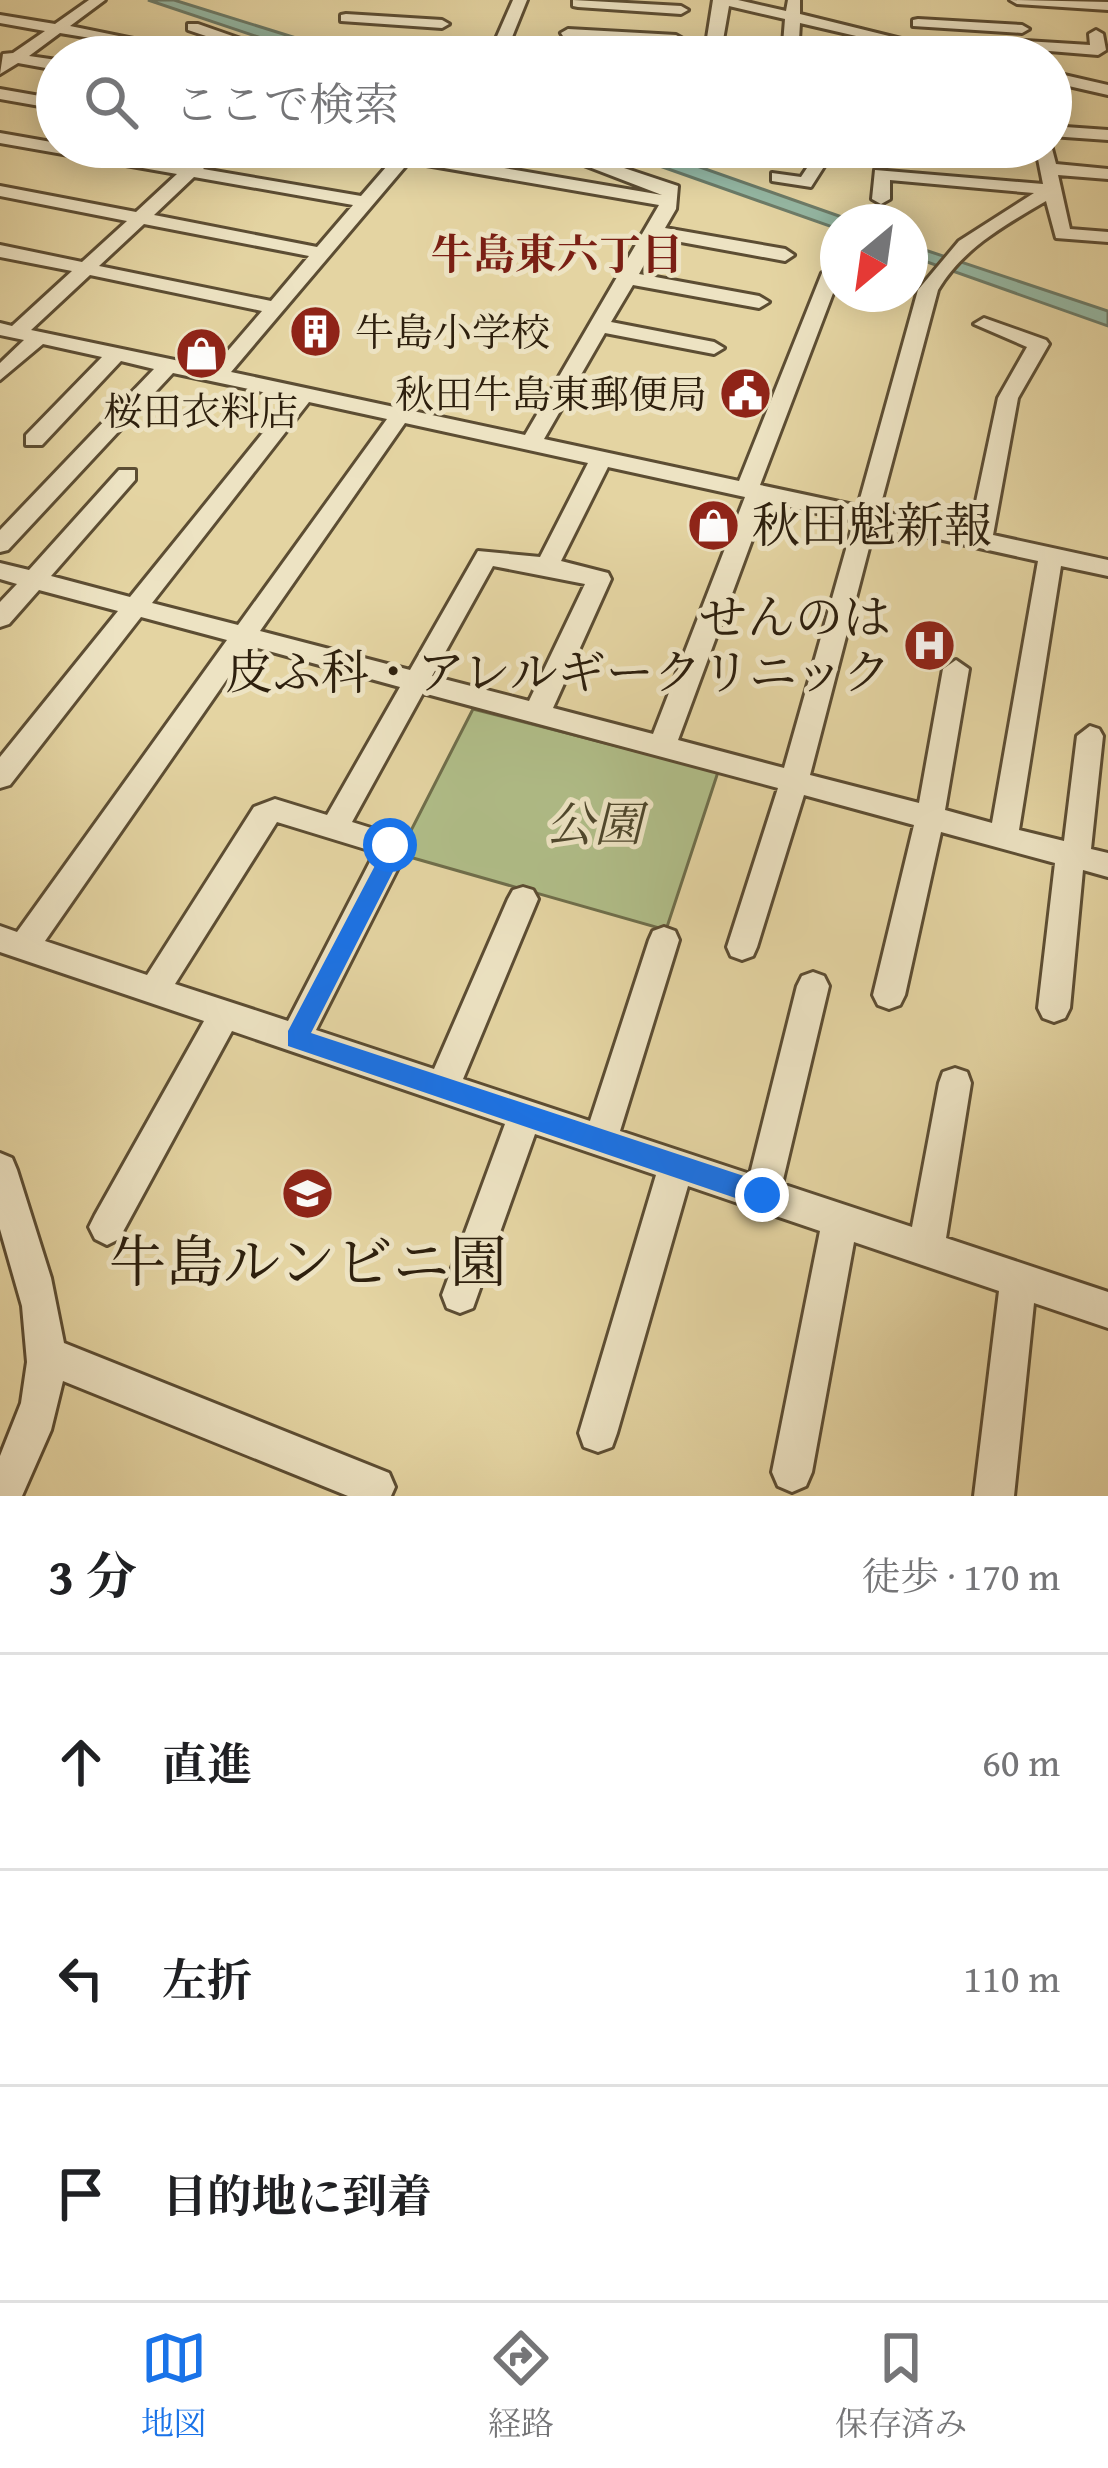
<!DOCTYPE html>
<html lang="ja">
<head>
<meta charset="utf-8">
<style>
  :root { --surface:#fff; --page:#f2f2f2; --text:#202124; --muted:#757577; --line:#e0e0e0; --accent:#1a73e8 }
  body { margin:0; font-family:"Gentium Book Plus","Noto Serif JP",serif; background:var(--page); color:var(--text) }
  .compass { position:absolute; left:820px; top:204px; width:108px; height:108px; border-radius:50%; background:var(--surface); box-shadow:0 6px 30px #0003; rotate:209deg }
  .stop { position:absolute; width:36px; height:36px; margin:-27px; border:9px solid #1a73e8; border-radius:50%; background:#fff }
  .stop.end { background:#1a73e8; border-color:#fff; box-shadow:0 3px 12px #0008 }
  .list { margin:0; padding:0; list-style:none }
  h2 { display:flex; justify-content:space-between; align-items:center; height:156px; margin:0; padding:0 48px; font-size:51px }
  h2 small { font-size:39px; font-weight:400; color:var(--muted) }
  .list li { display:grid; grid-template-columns:78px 1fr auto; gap:36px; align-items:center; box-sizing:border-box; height:216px; padding:0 48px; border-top:3px solid var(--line) }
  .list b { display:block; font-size:45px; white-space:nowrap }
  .list em { font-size:39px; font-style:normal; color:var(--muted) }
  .icon { flex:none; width:66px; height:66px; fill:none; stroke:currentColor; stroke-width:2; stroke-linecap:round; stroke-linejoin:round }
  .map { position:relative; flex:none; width:1108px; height:1496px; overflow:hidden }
  .search { position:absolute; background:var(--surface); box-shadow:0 6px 30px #0003; left:36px; right:36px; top:36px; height:132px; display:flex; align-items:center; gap:30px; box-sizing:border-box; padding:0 42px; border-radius:66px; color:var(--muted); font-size:45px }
  .sheet { height:804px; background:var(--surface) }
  nav { display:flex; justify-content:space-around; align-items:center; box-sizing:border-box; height:168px; border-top:3px solid var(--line); background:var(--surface); font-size:33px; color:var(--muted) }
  nav a { display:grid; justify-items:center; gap:6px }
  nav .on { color:var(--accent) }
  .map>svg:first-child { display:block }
  .green { fill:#b0bd88; stroke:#6f6e4b; stroke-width:3 }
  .water { fill:#95b8a4; stroke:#6c7b68; stroke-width:3 }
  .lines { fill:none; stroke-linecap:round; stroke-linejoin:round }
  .minor-casing { stroke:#5c4d33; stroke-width:6 }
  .minor { fill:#ede3c3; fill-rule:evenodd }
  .route { fill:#1a73e8 }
  .labels { text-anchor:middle; stroke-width:10; stroke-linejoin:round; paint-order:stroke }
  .far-poi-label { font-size:39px; fill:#2e200e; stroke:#ede3c3; text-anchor:start }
  .far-neighbourhood-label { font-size:42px; font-weight:bold; fill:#7a1f14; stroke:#ede3c3 }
  .poi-label { font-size:48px; fill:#2e200e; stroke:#ede3c3; text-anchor:start }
  .park-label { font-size:48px; font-style:italic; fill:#4e472c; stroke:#ede3c3 }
  .near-poi-label { font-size:57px; fill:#2e200e; stroke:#ede3c3 }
</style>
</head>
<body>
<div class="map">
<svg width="1108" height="1496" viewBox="0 0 1108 1496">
  <rect width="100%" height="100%" fill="#e4d4a2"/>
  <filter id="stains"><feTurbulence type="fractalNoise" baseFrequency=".00167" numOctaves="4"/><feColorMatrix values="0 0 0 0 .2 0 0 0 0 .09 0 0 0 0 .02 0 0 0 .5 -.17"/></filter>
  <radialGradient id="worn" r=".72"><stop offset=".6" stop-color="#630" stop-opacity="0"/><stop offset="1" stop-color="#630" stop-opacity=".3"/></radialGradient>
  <polygon class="green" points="473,709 718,772 666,930 399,854"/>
  <g class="water">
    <polygon points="148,0 174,0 357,57 318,57"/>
    <polygon points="606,147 643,147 856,222 838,222 838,229"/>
    <polygon points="910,245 1108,311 1108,326 910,256"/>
  </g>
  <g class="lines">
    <defs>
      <g id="minor">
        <polygon points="89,0 105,0 70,26 158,44 151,48 60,33 29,56 57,60 57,70 18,63 0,74 3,54 13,53 45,31 0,23 0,15 55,24"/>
        <polygon points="513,0 527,0 504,57 488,57"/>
        <polygon points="573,0 681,6 688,10 681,14 578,7 573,6"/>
        <polygon points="713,0 738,0 786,11 788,0 800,0 800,14 974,57 947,57 800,23 798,57 782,57 785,19 729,6 720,57 704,57"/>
        <polygon points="1010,0 1108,2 1108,10 1017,4"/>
        <polygon points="346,14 442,20 449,24 442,28 341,21 341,15"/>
        <polygon points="918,19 1022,25 1029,29 1022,33 913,26 913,20"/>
        <polygon points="188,24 198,24 292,57 269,57 188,30"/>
        <polygon points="568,29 676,35 683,39 676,43 563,36 561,33"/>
        <polygon points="1096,30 1103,34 1106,50 1098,55 1025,49 1018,45 1025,41 1090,45 1089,34"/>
        <polygon points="1051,72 1108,85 1108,95 1051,82"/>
        <polygon points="0,89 57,99 57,109 0,99"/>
        <polygon points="1051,126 1108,130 1108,140 1051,136"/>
        <path d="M0,133L57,143V147L187,166L207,147H225L203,169L361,196L393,159L346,147H420L416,153L662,195L537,147H561L678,186L676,209L665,228L785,249L794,255L785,261L659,238L639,274L759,296L769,302L759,308L633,285L611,322L714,342L724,348L714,354L605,333L544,439L739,481L822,273L838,268V280L760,485L858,506L918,290L959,241L1034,193L890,180V199L881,204L872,199L875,170L1043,184L1037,154L1006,147L1051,145L1056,164L1108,169V179L1058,175L1070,229L1108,232V242L1056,238L1046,201C1005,225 963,248 938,290L879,511L970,530L998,398L1027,347L974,324L984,318L1046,340L1049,344L1018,398L993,535L1108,560V576L1061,566L1019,830L1064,841L1077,736L1090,726L1099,729L1103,736L1091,849L1108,853V877L1083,870L1070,1008L1065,1018L1054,1022L1043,1018L1038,1008L1055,863L941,832L905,995L900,1005L889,1009L878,1005L873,995L914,825L804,795L757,947L753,956L742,960L731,956L727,947L778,788L423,693L352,822L400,837L403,858L316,1030L434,1069L508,899L513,890L523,887L533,890L538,899L463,1079L590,1121L649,940L653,931L664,927L675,931L679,940L620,1131L750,1174L797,986L802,976L813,972L824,976L829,986L782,1184L912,1227L939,1083L943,1072L955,1068L967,1072L971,1083L946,1238L1108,1292V1328L1034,1303L1014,1496H974L999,1291L854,1242L812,1472L806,1486L792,1492L778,1486L772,1472L820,1231L688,1186L617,1433L612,1447L598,1452L584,1447L579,1433L656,1175L535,1134L473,1308L460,1313L447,1308L442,1295L505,1124L232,1031L119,1239L107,1245L95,1239L89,1227L95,1215L204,1021L0,952V926L17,932L227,640L141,617L10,785L0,788V757L118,611L39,590L9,624L0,627V602L17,584L0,579V563L29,570L119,470H135V480L51,576L130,597L291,398L173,373L8,550L0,552V530L154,369L121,361L42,445H26V435L102,357L43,344L0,380V363L24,340L0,335V323L12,326L72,271L0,257V245L82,262L127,221L0,196V186L136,212L177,174L0,143ZM409,162L659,205L525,435L231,372ZM194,177L353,205L317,247L154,215ZM144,224L309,256L271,301L99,266ZM90,275L262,311L213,368L31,330ZM309,402L387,419L238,625L152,603ZM405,423L588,463L540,557L478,551L410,670L260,631ZM608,467L745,497L653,734L553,708L611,579L608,573L561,561ZM766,502L854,521L784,768L678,740ZM875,525L1038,561L992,823L945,810L969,669L956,660L943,669L919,803L810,775ZM493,566L585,584L529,701L432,676ZM250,646L400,687L327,815L275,799L254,807L147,975L45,941ZM277,822L375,852L288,1021L175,984Z"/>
        <polygon points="810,147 826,147 825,165 811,187 772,181 772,173 801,177 809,165"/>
        <polygon points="0,1153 12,1158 17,1170 51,1278 64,1343 389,1473 395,1487 391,1496 348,1496 63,1381 51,1430 22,1496 0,1496 0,1456 21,1403 27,1362 22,1306 0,1229"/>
      </g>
    </defs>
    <use href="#minor" class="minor-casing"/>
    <use href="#minor" class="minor"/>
  </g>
  <polygon class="route" points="390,836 400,845 400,858 311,1033 762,1182 771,1186 775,1195 771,1203 762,1207 288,1046 288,1031 379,858 382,839"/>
  <defs>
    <symbol id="building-disc" viewBox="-11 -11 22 22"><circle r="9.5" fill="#8f2418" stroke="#ede3c3"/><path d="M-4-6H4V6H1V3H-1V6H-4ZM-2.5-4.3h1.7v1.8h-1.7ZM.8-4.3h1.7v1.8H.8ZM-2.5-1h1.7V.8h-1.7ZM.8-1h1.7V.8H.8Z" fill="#fff"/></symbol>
    <symbol id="shop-disc" viewBox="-11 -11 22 22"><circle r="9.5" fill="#8f2418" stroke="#ede3c3"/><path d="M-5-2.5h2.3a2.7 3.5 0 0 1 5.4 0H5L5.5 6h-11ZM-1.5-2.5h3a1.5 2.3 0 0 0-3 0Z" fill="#fff"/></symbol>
    <symbol id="civic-disc" viewBox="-11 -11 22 22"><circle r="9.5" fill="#8f2418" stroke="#ede3c3"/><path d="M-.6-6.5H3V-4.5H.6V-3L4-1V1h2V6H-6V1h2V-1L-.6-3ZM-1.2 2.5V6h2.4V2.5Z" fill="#fff"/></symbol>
    <symbol id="hospital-disc" viewBox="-11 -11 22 22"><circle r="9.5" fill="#8f2418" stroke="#ede3c3"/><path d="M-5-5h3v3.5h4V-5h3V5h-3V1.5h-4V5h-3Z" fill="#fff"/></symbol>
    <symbol id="school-disc" viewBox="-11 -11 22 22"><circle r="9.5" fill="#8f2418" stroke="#ede3c3"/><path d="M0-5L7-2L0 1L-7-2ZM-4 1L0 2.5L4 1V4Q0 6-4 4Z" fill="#fff"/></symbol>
  </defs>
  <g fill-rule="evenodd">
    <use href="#building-disc" x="286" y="302" width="59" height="59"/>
    <use href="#shop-disc" x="172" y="324" width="59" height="59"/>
    <use href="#civic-disc" x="716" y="364" width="59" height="59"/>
    <use href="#shop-disc" x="684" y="496" width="59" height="59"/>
    <use href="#hospital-disc" x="900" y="616" width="59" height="59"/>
    <use href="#school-disc" x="278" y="1164" width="59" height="59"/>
  </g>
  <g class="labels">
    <g class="far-poi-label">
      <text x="355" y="346">牛島小学校</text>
      <text x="707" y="408" text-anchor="end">秋田牛島東郵便局</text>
      <text x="201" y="425" text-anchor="middle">桜田衣料店</text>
    </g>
    <g class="far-neighbourhood-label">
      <text x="557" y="269">牛島東六丁目</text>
    </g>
    <g class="poi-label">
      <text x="752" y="542">秋田魁新報</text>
      <text x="891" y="634" text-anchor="end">せんのは<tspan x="891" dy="55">皮ふ科・アレルギークリニック</tspan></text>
    </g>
    <g class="park-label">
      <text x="594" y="841">公園</text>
    </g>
    <g class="near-poi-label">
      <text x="308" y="1282">牛島ルンビニ園</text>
    </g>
  </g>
  <rect width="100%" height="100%" filter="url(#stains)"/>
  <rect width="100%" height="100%" fill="url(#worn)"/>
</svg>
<svg class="compass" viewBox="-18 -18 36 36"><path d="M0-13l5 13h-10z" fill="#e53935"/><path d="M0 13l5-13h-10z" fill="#757577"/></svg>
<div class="stop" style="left:390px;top:845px"></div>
<div class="stop end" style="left:762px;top:1195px"></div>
<div class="search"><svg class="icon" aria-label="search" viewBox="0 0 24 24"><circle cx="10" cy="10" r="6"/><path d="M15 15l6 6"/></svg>ここで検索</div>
</div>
<section class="sheet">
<h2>3 分<small>徒歩 · 170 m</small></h2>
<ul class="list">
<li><svg class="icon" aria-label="ahead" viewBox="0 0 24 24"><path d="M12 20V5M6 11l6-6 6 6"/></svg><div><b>直進</b></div><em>60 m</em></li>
<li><svg class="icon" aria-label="left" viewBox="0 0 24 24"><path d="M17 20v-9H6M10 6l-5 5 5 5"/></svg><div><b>左折</b></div><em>110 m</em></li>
<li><svg class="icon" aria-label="arrive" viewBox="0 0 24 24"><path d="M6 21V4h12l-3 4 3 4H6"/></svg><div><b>目的地に到着</b></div></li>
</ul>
</section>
<nav>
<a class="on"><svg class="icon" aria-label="map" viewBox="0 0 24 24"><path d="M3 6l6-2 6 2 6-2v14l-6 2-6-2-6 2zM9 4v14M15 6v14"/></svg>地図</a>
<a><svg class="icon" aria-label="directions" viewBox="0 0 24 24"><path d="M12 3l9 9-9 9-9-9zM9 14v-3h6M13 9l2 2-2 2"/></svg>経路</a>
<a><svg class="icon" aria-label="saved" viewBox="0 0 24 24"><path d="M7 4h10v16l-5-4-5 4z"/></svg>保存済み</a>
</nav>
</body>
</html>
